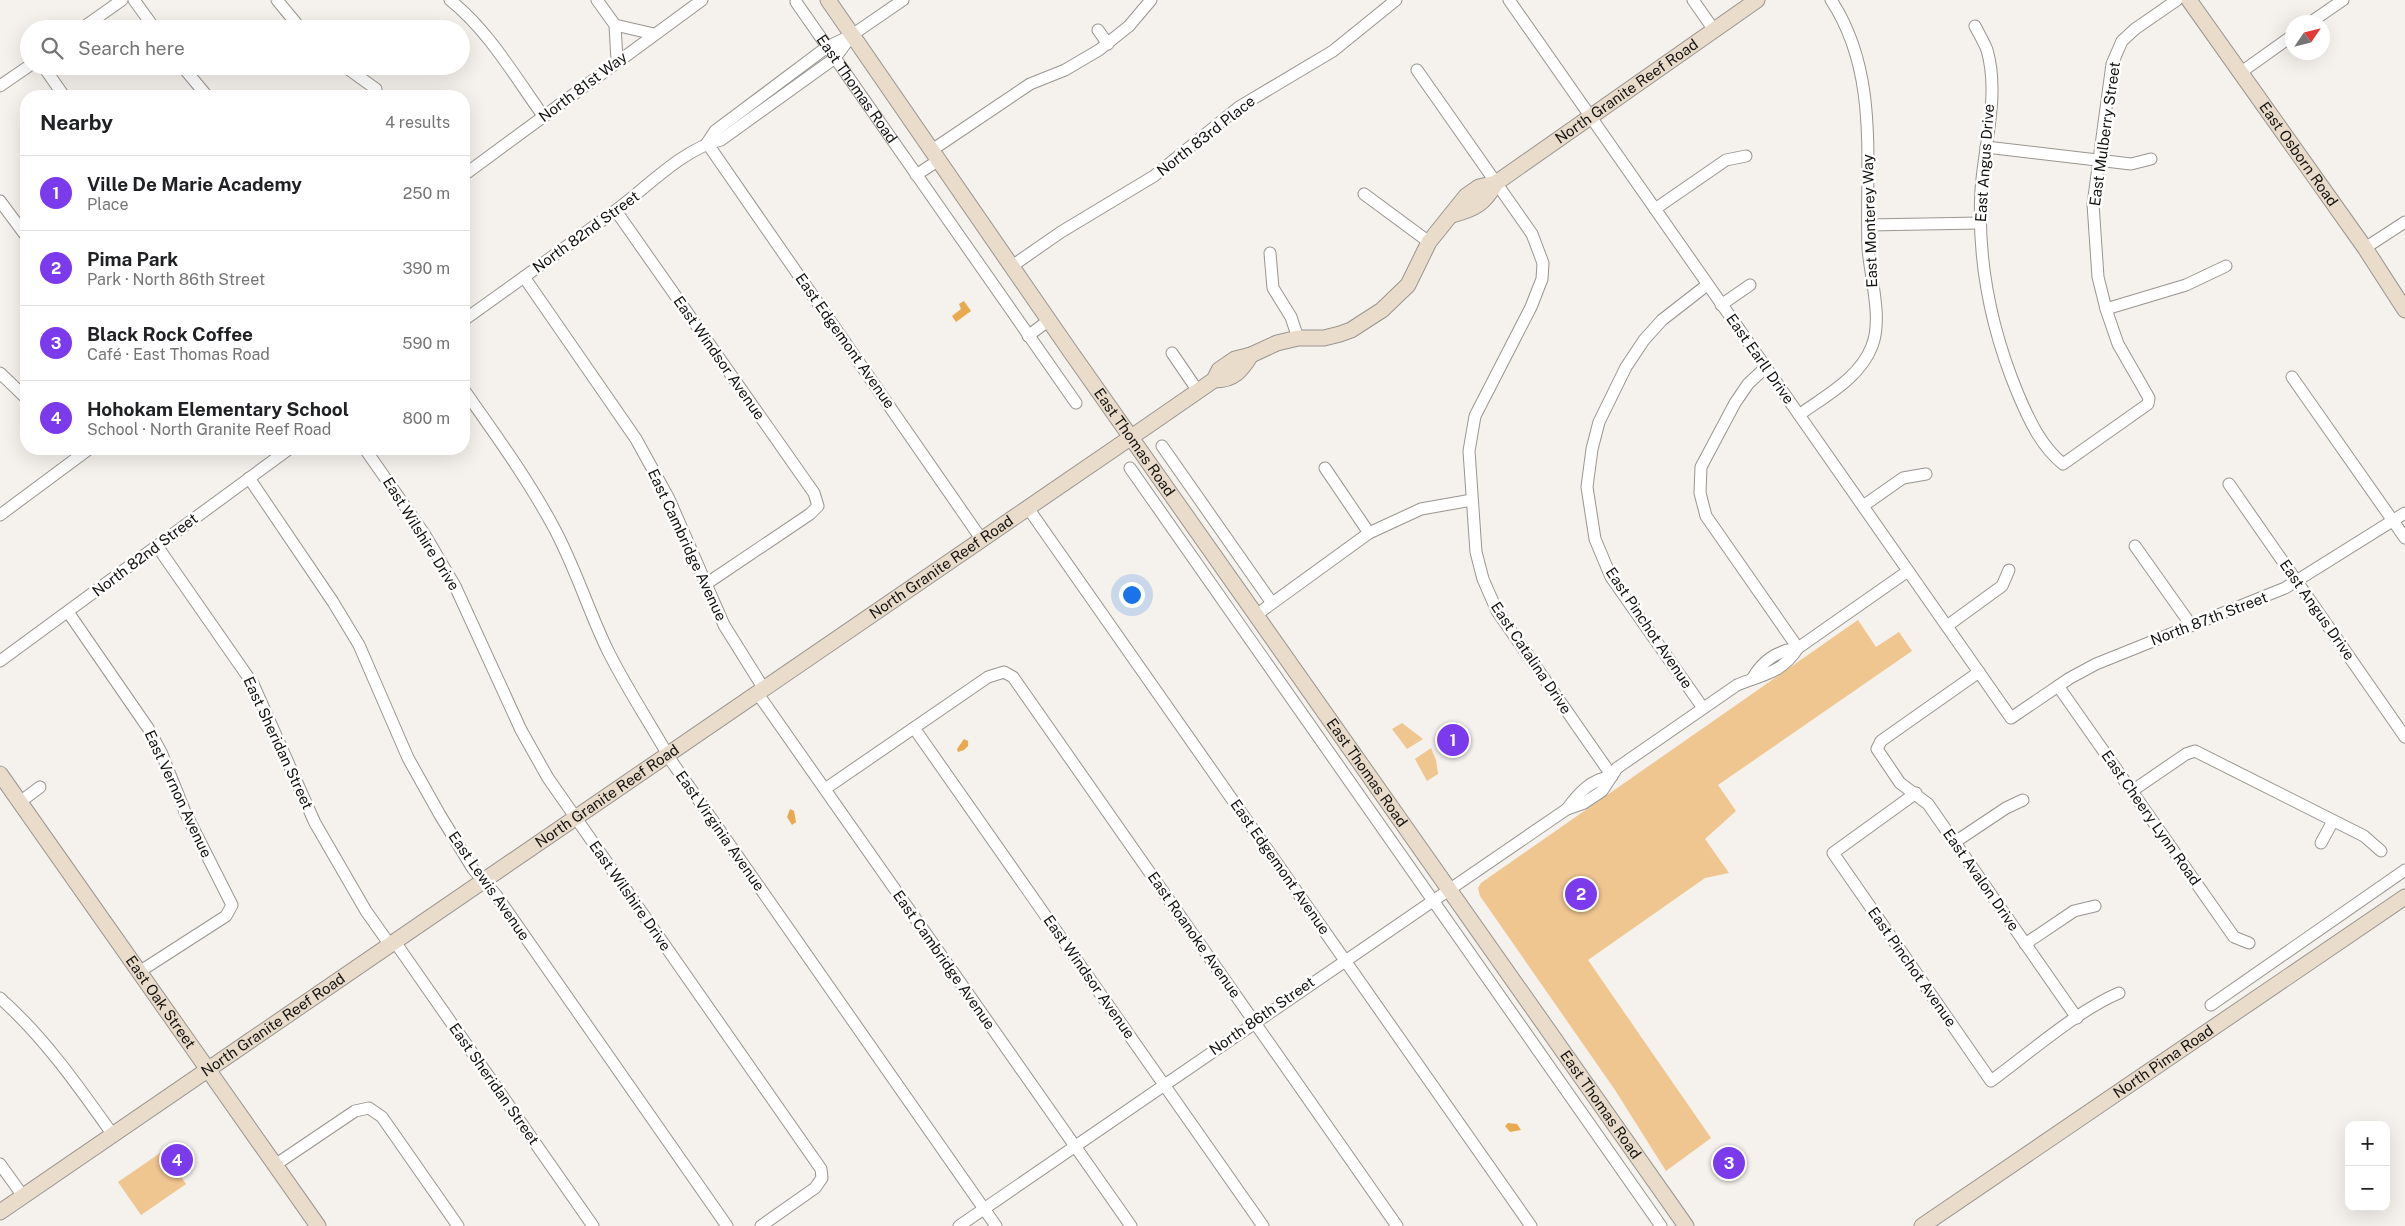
<!DOCTYPE html>
<html lang="en">
<head>
<meta charset="utf-8">
<style>
  :root { --surface:#fff; --page:#f2f2f2; --text:#202124; --muted:#757577; --line:#e0e0e0; --accent:#7c3aed }
  body { margin:0; font-family:"Public Sans",sans-serif; background:var(--page); color:var(--text) }
  .controls { position:absolute; right:15px; bottom:15px; display:grid; overflow:hidden; border-radius:10px; box-shadow:0 5px 20px #0002 }
  .controls button { width:45px; height:45px; display:grid; place-items:center; padding:0; border:0; border-bottom:1px solid var(--line); background:var(--surface); color:var(--text); font:25px sans-serif }
  .compass { position:absolute; left:2285px; top:15px; width:45px; height:45px; border-radius:50%; background:var(--surface); box-shadow:0 5px 20px #0002; rotate:55deg }
  .you { position:absolute; left:1131px; top:594px; width:18px; height:18px; margin:-12px; border:4px solid #fff; border-radius:50%; background:#1a73e8; box-shadow:0 0 0 8px #1a73e833 }
  .badge { display:grid; place-items:center; width:32px; height:32px; border-radius:50%; background:var(--accent); color:#fff; font-size:16px; font-weight:700 }
  .pin { position:absolute; translate:-50% -50%; border:2px solid #fff; box-shadow:0 1px 5px #0006 }
  .list { margin:0; padding:0; list-style:none }
  h2 { display:flex; justify-content:space-between; align-items:center; height:65px; margin:0; padding:0 20px; font-size:21px }
  h2 small { font-size:16px; font-weight:400; color:var(--muted) }
  .list li { display:grid; grid-template-columns:32px 1fr auto; gap:15px; align-items:center; box-sizing:border-box; height:75px; padding:0 20px; border-top:1px solid var(--line) }
  .list b { display:block; font-size:19px; white-space:nowrap }
  .list p { margin:0; font-size:16px; white-space:nowrap; color:var(--muted) }
  .list em { font-size:16px; font-style:normal; color:var(--muted) }
  .icon { flex:none; width:28px; height:28px; fill:none; stroke:currentColor; stroke-width:2; stroke-linecap:round; stroke-linejoin:round }
  .map { position:relative; flex:none; width:2405px; height:1226px; overflow:hidden }
  .search { position:absolute; background:var(--surface); box-shadow:0 5px 20px #0002; left:20px; top:20px; width:450px; height:55px; display:flex; align-items:center; gap:12px; box-sizing:border-box; padding:0 18px; border-radius:28px; color:var(--muted); font-size:19px }
  .panel { position:absolute; background:var(--surface); box-shadow:0 5px 20px #0002; left:20px; top:90px; width:450px; height:365px; border-radius:20px }
  .map>svg:first-child { display:block }
  .green { fill:#efc590 }
  .water { fill:#e9a94f }
  .lines { fill:none; stroke-linecap:round; stroke-linejoin:round }
  .street-casing { stroke:#999590; stroke-width:13 }
  .secondary-casing { stroke:#999590; stroke-width:17 }
  .street { stroke:#fff; stroke-width:11 }
  .secondary { stroke:#eadccb; stroke-width:15 }
  .labels { text-anchor:middle; stroke-width:5; stroke-linejoin:round; paint-order:stroke }
  .street-label { font-size:15px; fill:#141311; stroke:#fff }
</style>
</head>
<body>
<div class="map">
<svg width="2405" height="1226" viewBox="0 0 2405 1226">
  <rect width="100%" height="100%" fill="#f5f1ec"/>
  <g class="green">
    <polygon points="1858,620 1876,647 1899,632 1912,651 1718,785 1736,811 1705,839 1729,873 1705,878 1588,960 1711,1138 1666,1171 1615,1090 1480,896 1478,888 1481,883"/>
    <polygon points="1402,723 1423,739 1407,749 1392,729"/>
    <polygon points="1431,748 1436,760 1438,774 1427,781 1415,759"/>
    <polygon points="163,1151 186,1184 141,1215 118,1182"/>
  </g>
  <g class="water">
    <polygon points="964,301 971,311 956,322 952,316 961,309 959,304"/>
    <polygon points="964,739 968,741 968,746 964,750 958,752 957,749"/>
    <polygon points="790,809 794,811 796,822 792,825 787,817"/>
    <polygon points="1508,1123 1517,1124 1521,1130 1510,1132 1505,1126"/>
  </g>
  <g class="lines">
    <defs>
      <g id="street">
        <polyline points="134,0 155,29"/>
        <polyline points="277,0 301,29"/>
        <path d="M450,0C489,31 515,77 544,117"/>
        <polyline points="597,0 615,25 617,61"/>
        <polyline points="1509,0 2011,718 2070,678 2096,664 2285,588 2405,513"/>
        <polyline points="1693,0 1714,30"/>
        <path id="s1" d="M796,2L1076,403"/>
        <polyline points="2311,22 2343,0"/>
        <polyline points="615,25 654,34"/>
        <path d="M1975,26C1979,34 1984,42 1987,50C2000,95 1984,145 1981,190C1977,261 1991,329 2018,394C2029,420 2041,446 2063,464L2148,404L2149,398L2118,344L2106,309L2098,277L2093,204L2112,64L2122,41L2135,29L2177,0"/>
        <polyline points="81,29 122,0"/>
        <polyline points="1098,30 1108,44"/>
        <polyline points="43,66 64,96"/>
        <polyline points="182,66 207,96"/>
        <polyline points="344,66 376,89"/>
        <polyline points="1417,70 1532,234 1543,263 1542,279 1531,307 1475,416 1469,451 1476,552 1483,579 1497,611 1612,776"/>
        <polyline points="2240,73 2292,36"/>
        <polyline points="0,86 29,66"/>
        <polyline points="707,143 982,540"/>
        <polyline points="707,143 715,131 827,47 852,35 903,0"/>
        <polyline points="1986,147 2131,164 2151,159"/>
        <polyline points="932,150 1030,84 1065,70 1099,50 1129,26 1151,0"/>
        <polyline points="464,175 702,0"/>
        <polyline points="916,175 939,160"/>
        <polyline points="1364,194 1429,242"/>
        <polyline points="0,201 26,236"/>
        <polyline points="1655,209 1726,160 1746,156"/>
        <polyline points="616,211 814,493 818,506 810,514 706,584"/>
        <polyline points="1868,225 1980,223"/>
        <polyline points="2365,248 2405,222"/>
        <polyline points="1270,253 1273,288 1291,317 1298,338"/>
        <polyline points="1012,266 1061,232 1154,176 1239,107 1333,51 1396,0"/>
        <polyline points="524,277 636,439 669,499 724,625 764,689"/>
        <polyline points="1721,305 1750,285"/>
        <polyline points="2106,309 2186,285 2226,266"/>
        <path d="M464,320C514,284 565,248 615,211C646,188 684,148 721,140L835,58L852,35"/>
        <polyline points="1028,336 1049,320"/>
        <polyline points="1172,353 1198,391"/>
        <polyline points="1765,368 1748,384 1735,403 1701,467 1700,493 1706,516 1798,648"/>
        <polyline points="0,373 26,398"/>
        <polyline points="2292,377 2405,538"/>
        <path d="M464,390C495,434 527,478 553,526C575,566 588,610 608,651C627,689 651,725 672,762L996,1226"/>
        <path d="M1799,415C1825,396 1860,378 1872,346C1883,318 1870,277 1868,248C1865,164 1880,74 1831,0"/>
        <polyline points="1162,446 1272,603"/>
        <polyline points="365,449 425,535 455,586 521,730 548,778 821,1169 822,1178 815,1188 761,1226"/>
        <polyline points="1130,468 1661,1226"/>
        <polyline points="1325,468 1369,533"/>
        <polyline points="249,478 333,602 359,645 408,758 440,815 473,869 496,895 727,1226"/>
        <polyline points="2229,484 2405,737"/>
        <polyline points="1863,506 1903,478 1926,474"/>
        <polyline points="1028,508 1531,1226"/>
        <polyline points="0,515 89,449"/>
        <polyline points="157,546 253,684 315,823 366,911 390,945"/>
        <polyline points="2135,546 2191,625"/>
        <polyline points="68,612 148,728 161,752 185,812 232,905 226,916 139,972"/>
        <polyline points="1256,615 1369,533 1421,509 1472,500"/>
        <polyline points="1947,626 2002,586 2009,570"/>
        <polyline points="0,661 289,449"/>
        <polyline points="1979,672 1881,741 1877,749 1900,783 1928,804 2077,1018"/>
        <path d="M1752,679C1763,660 1777,651 1798,648"/>
        <polyline points="2058,686 2234,937 2249,943"/>
        <polyline points="758,694 1131,1226"/>
        <polyline points="1703,708 1611,577 1595,539 1587,487 1592,449 1599,422 1626,367 1644,340 1662,320 1707,285"/>
        <polyline points="914,728 1263,1226"/>
        <polyline points="825,789 988,677 1004,672 1013,677 1397,1226"/>
        <polyline points="2132,791 2186,754 2195,751 2364,836 2381,851"/>
        <path d="M1916,793L1833,853L1991,1081C2028,1054 2078,1010 2119,993"/>
        <polyline points="20,802 40,787"/>
        <path d="M1567,809C1580,791 1591,780 1612,776"/>
        <polyline points="1955,842 2006,808 2023,800"/>
        <polyline points="2321,843 2333,821"/>
        <polyline points="395,942 593,1226"/>
        <polyline points="2025,944 2074,911 2095,906"/>
        <path d="M0,998C44,1037 79,1087 113,1135"/>
        <polyline points="2211,1005 2405,870"/>
        <polyline points="0,1164 23,1196"/>
        <polyline points="275,1165 355,1111 369,1108 382,1117 458,1226"/>
        <path d="M959,1226L1567,809L1584,803L1602,791L1617,768L1737,685C1763,674 1781,674 1798,648L1908,571"/>
      </g>
      <g id="secondary">
        <path id="s2" d="M828,0L1068,348L1686,1226"/>
        <path id="s3" d="M2189,0L2365,248L2405,310"/>
        <path d="M1452,215C1475,209 1484,204 1496,183"/>
        <path d="M1214,380C1234,380 1241,371 1251,355"/>
        <path id="s4" d="M0,774L318,1226"/>
        <path id="s5" d="M0,1212L1146,427L1214,380L1219,370L1235,359L1251,355L1277,343L1298,338H1324L1340,334L1351,330L1382,310L1408,285L1429,242L1466,196L1479,187L1496,183L1757,0"/>
        <path id="s6" d="M1922,1226L2405,897"/>
      </g>
    </defs>
    <use href="#street" class="street-casing"/>
    <use href="#secondary" class="secondary-casing"/>
    <use href="#street" class="street"/>
    <use href="#secondary" class="secondary"/>
  </g>
  <g class="labels">
    <g class="street-label">
      <text transform="translate(583 87) rotate(-37)" y="5">North 81st Way</text>
      <text dy="5" stroke="none"><textPath href="#s1" startOffset="106">East Thomas Road</textPath></text>
      <text dy="5" stroke="none"><textPath href="#s5" startOffset="1996">North Granite Reef Road</textPath></text>
      <text transform="translate(2105 134) rotate(-82)" y="5">East Mulberry Street</text>
      <text transform="translate(1206 136) rotate(-38)" y="5">North 83rd Place</text>
      <text dy="5" stroke="none"><textPath href="#s3" startOffset="189">East Osborn Road</textPath></text>
      <text transform="translate(1985 163) rotate(-86)" y="5">East Angus Drive</text>
      <text transform="translate(1870 221) rotate(-92)" y="5">East Monterey Way</text>
      <text transform="translate(586 232) rotate(-36)" y="5">North 82nd Street</text>
      <text transform="translate(845 341) rotate(55)" y="5">East Edgemont Avenue</text>
      <text transform="translate(719 358) rotate(55)" y="5">East Windsor Avenue</text>
      <text transform="translate(1760 359) rotate(55)" y="5">East Earll Drive</text>
      <text dy="5" stroke="none"><textPath href="#s2" startOffset="538">East Thomas Road</textPath></text>
      <text transform="translate(421 534) rotate(58)" y="5">East Wilshire Drive</text>
      <text transform="translate(687 545) rotate(65)" y="5">East Cambridge Avenue</text>
      <text transform="translate(145 555) rotate(-37)" y="5">North 82nd Street</text>
      <text dy="5" stroke="none"><textPath href="#s5" startOffset="1141">North Granite Reef Road</textPath></text>
      <text transform="translate(2317 610) rotate(55)" y="5">East Angus Drive</text>
      <text transform="translate(2209 619) rotate(-21)" y="5">North 87th Street</text>
      <text transform="translate(1649 628) rotate(56)" y="5">East Pinchot Avenue</text>
      <text transform="translate(1531 658) rotate(56)" y="5">East Catalina Drive</text>
      <text transform="translate(278 743) rotate(65)" y="5">East Sheridan Street</text>
      <text dy="5" stroke="none"><textPath href="#s2" startOffset="942">East Thomas Road</textPath></text>
      <text transform="translate(178 794) rotate(65)" y="5">East Vernon Avenue</text>
      <text dy="5" stroke="none"><textPath href="#s5" startOffset="736">North Granite Reef Road</textPath></text>
      <text transform="translate(2151 818) rotate(55)" y="5">East Cheery Lynn Road</text>
      <text transform="translate(720 831) rotate(55)" y="5">East Virginia Avenue</text>
      <text transform="translate(1280 867) rotate(55)" y="5">East Edgemont Avenue</text>
      <text transform="translate(1981 880) rotate(55)" y="5">East Avalon Drive</text>
      <text transform="translate(489 886) rotate(55)" y="5">East Lewis Avenue</text>
      <text transform="translate(630 896) rotate(55)" y="5">East Wilshire Drive</text>
      <text transform="translate(1194 935) rotate(55)" y="5">East Roanoke Avenue</text>
      <text transform="translate(944 960) rotate(55)" y="5">East Cambridge Avenue</text>
      <text transform="translate(1912 967) rotate(55)" y="5">East Pinchot Avenue</text>
      <text transform="translate(1089 977) rotate(55)" y="5">East Windsor Avenue</text>
      <text dy="5" stroke="none"><textPath href="#s4" startOffset="279">East Oak Street</textPath></text>
      <text transform="translate(1262 1016) rotate(-35)" y="5">North 86th Street</text>
      <text dy="5" stroke="none"><textPath href="#s5" startOffset="331">North Granite Reef Road</textPath></text>
      <text dy="5" stroke="none"><textPath href="#s6" startOffset="292">North Pima Road</textPath></text>
      <text transform="translate(494 1084) rotate(55)" y="5">East Sheridan Street</text>
      <text dy="5" stroke="none"><textPath href="#s2" startOffset="1348">East Thomas Road</textPath></text>
    </g>
  </g>
</svg>
<div class="controls">
<button>+</button>
<button>−</button>
</div>
<svg class="compass" viewBox="-18 -18 36 36"><path d="M0-13l5 13h-10z" fill="#e53935"/><path d="M0 13l5-13h-10z" fill="#757577"/></svg>
<div class="you"></div>
<div class="pin badge" style="left:1453px;top:740px">1</div>
<div class="pin badge" style="left:1581px;top:894px">2</div>
<div class="pin badge" style="left:1729px;top:1163px">3</div>
<div class="pin badge" style="left:177px;top:1160px">4</div>
<div class="search"><svg class="icon" aria-label="search" viewBox="0 0 24 24"><circle cx="10" cy="10" r="6"/><path d="M15 15l6 6"/></svg>Search here</div>
<section class="panel">
<h2>Nearby<small>4 results</small></h2>
<ul class="list">
<li><span class="badge">1</span><div><b>Ville De Marie Academy</b><p>Place</p></div><em>250 m</em></li>
<li><span class="badge">2</span><div><b>Pima Park</b><p>Park · North 86th Street</p></div><em>390 m</em></li>
<li><span class="badge">3</span><div><b>Black Rock Coffee</b><p>Café · East Thomas Road</p></div><em>590 m</em></li>
<li><span class="badge">4</span><div><b>Hohokam Elementary School</b><p>School · North Granite Reef Road</p></div><em>800 m</em></li>
</ul>
</section>
</div>
</body>
</html>
